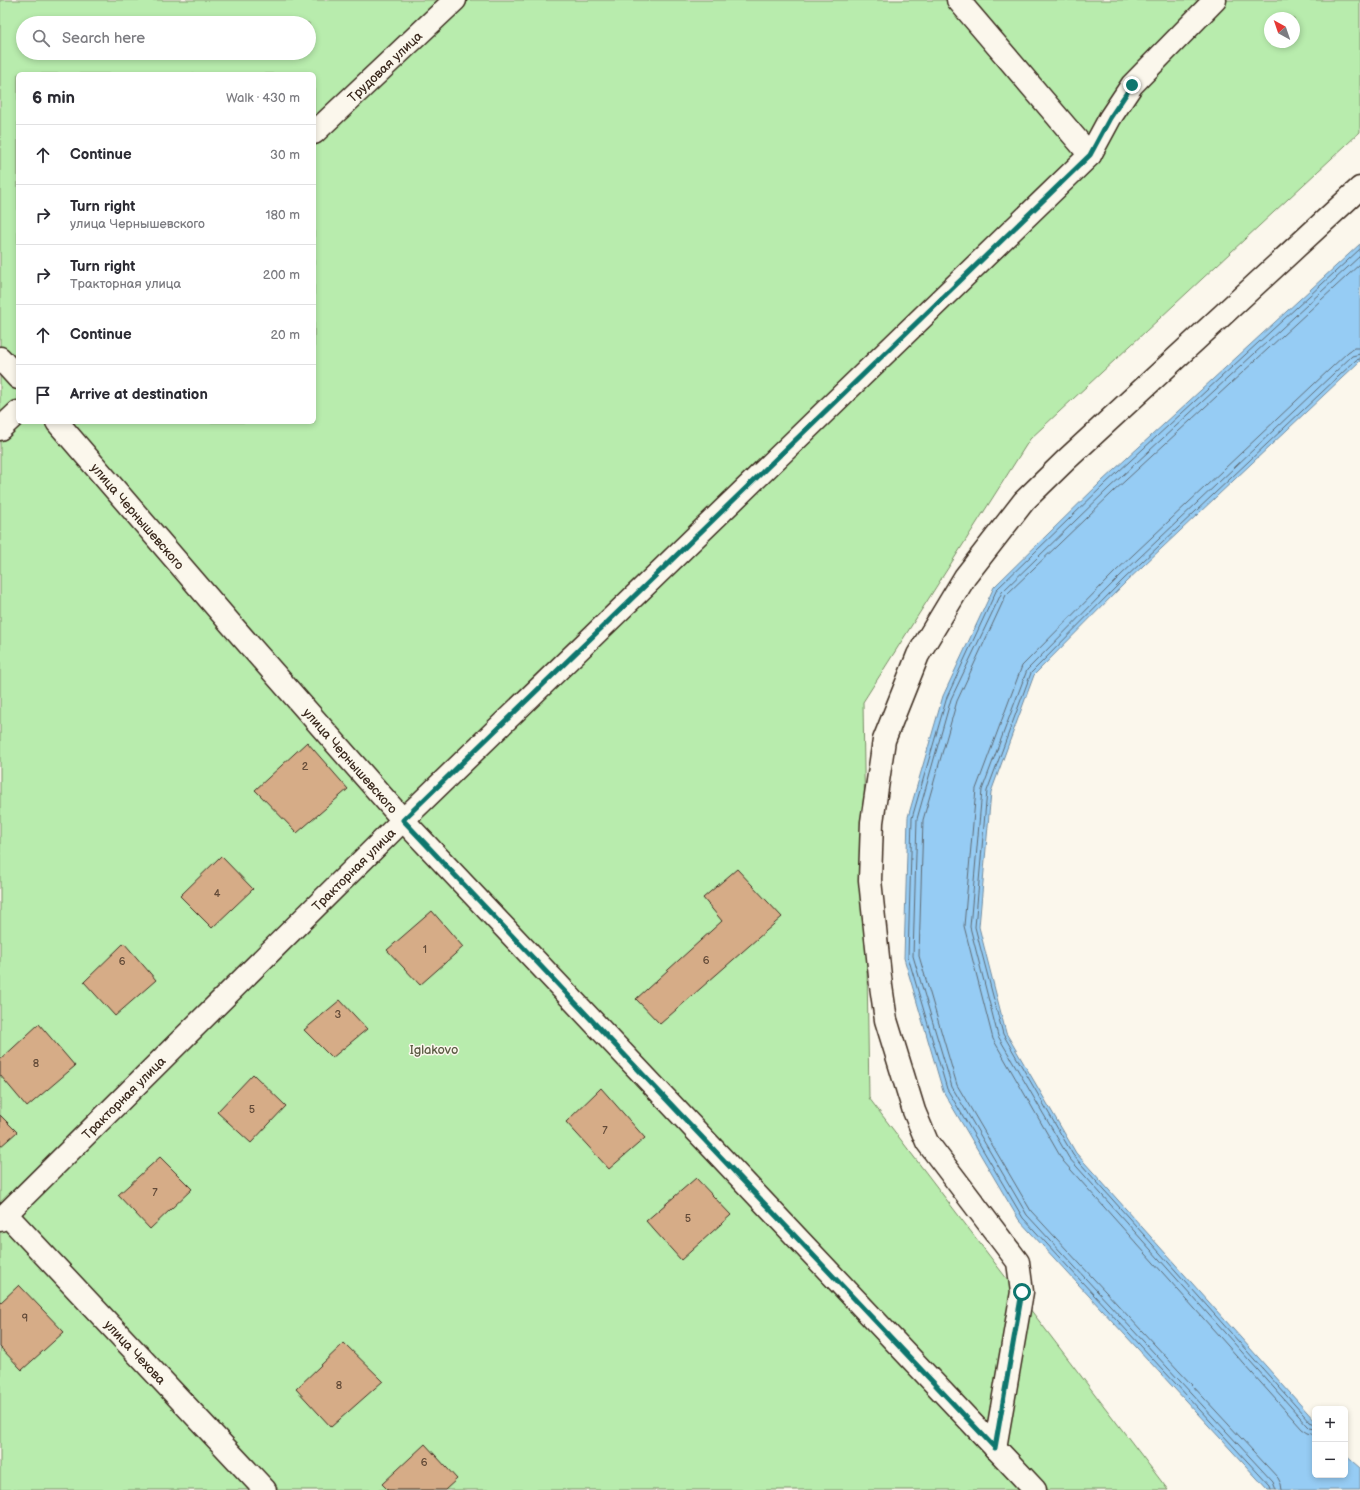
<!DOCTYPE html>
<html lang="en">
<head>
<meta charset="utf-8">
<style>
  :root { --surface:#fff; --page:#f7f7f7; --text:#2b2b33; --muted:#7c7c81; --line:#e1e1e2 }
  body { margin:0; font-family:"Balsamiq Sans",sans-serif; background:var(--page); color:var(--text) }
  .controls { position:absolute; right:12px; bottom:12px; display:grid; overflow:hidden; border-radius:6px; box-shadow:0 2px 6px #0003 }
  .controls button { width:36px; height:36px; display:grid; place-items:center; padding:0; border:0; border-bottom:1px solid var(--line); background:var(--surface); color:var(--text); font:20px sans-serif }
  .compass { position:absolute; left:1264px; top:12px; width:36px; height:36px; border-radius:50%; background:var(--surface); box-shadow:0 2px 6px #0003; rotate:320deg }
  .stop { position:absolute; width:12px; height:12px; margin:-9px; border:3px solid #0f766e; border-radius:50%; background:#fff }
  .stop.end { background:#0f766e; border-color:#fff; box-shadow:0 1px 4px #0008 }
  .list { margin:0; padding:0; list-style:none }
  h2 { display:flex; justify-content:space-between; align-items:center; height:52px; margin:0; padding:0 16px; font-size:17px }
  h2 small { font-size:13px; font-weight:400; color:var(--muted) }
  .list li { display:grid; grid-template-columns:26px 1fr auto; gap:12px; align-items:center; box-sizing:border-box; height:60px; padding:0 16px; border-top:1px solid var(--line) }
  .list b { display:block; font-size:15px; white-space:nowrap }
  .list p { margin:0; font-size:13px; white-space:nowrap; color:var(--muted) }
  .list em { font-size:13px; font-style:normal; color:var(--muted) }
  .icon { flex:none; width:22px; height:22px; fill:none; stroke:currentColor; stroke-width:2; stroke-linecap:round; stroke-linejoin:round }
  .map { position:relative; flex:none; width:1360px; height:1490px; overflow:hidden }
  .search { position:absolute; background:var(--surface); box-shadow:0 2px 6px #0003; left:16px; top:16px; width:300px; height:44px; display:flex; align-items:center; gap:10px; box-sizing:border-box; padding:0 14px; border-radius:22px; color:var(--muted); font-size:15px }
  .panel { position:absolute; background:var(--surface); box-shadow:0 2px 6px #0003; left:16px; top:72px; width:300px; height:352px; border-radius:6px }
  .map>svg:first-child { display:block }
  .green { fill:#b8ecad; stroke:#7a8b66; fill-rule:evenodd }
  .water { fill:#96ccf4; stroke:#728b9e }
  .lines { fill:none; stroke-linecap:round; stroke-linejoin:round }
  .shore { stroke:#5f6b74; stroke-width:1 }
  .building { fill:#d6ac87; stroke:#3b2a1e }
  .street-casing { stroke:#3b2a1e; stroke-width:25 }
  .secondary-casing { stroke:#3b2a1e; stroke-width:25 }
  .street { stroke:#fbf7ec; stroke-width:22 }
  .secondary { stroke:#fbf7ec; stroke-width:22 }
  .route { stroke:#0f766e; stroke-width:5 }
  .labels { text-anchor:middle; stroke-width:3; stroke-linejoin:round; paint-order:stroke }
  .number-label { font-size:11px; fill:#624a38 }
  .street-label { font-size:13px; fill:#3b2a1e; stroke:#fbf7ec }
  .park-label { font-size:13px; fill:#5a5a42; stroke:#fbf7ec }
</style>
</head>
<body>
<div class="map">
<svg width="1360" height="1490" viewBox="0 0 1360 1490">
  <rect width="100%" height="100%" fill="#fbf7ec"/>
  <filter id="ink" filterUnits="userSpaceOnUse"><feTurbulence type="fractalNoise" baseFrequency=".025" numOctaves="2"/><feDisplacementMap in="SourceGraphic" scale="8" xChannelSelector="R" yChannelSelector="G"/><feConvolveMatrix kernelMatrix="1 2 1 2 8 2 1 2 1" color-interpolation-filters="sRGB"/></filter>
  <g filter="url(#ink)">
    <path class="green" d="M0,0H1360V132L1030,439L863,702L869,1098L1168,1490H0ZM1270,18H1294V42H1270ZM23,23H309V53H23ZM18,74H314V422H18Z"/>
    <polygon class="water" points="1360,244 1360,361 1126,582 1034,675 991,792 979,927 1006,1033 1076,1153 1315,1421 1315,1475 1345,1475 1345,1455 1360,1468 1360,1490 1268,1490 1019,1220 943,1091 904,958 908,817 943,696 994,587 1102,481"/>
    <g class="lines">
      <g class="shore">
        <polyline points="1315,1424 1310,1422 1073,1155 1003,1034 975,927 987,791 1031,673 1124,579 1356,360 1360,359"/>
        <polyline points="1315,1429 1310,1428 1307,1425 1069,1158 998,1036 970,927 982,790 1027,670 1120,576 1352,356 1360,354"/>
        <polyline points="1315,1435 1308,1433 1302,1429 1063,1161 993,1039 964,926 976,789 1022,666 1116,571 1348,352 1354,348 1360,348"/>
        <polyline points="1271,1490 1270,1486 1023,1218 947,1089 908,957 912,818 947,697 997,589 1105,484 1360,249"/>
        <polyline points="1276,1490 1273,1482 1027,1215 952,1087 913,956 917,819 951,699 1002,592 1109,488 1360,256"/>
        <polyline points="1282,1490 1281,1484 1278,1478 1031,1211 957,1085 919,956 923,820 957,701 1006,595 1113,492 1360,264"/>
      </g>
    </g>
    <g class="building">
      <polygon points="307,742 348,789 297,833 255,790"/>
      <polygon points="221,856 253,889 212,928 180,896"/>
      <polygon points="737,869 782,917 660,1024 636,999 722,921 703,898"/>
      <polygon points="432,911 463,947 420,985 387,950"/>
      <polygon points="124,943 156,980 115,1016 84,982"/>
      <polygon points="340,1000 367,1029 332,1058 304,1030"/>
      <polygon points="39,1024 75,1066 27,1107 0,1075 0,1060"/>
      <polygon points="253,1074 286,1106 251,1143 217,1112"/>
      <polygon points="601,1088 645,1138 609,1169 566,1122"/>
      <polygon points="0,1115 17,1132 0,1147"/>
      <polygon points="160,1157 192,1189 150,1229 118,1195"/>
      <polygon points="696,1178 731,1215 681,1260 646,1221"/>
      <polygon points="19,1285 64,1332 22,1370 0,1347 0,1303"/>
      <polygon points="344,1343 383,1381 331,1427 296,1389"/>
      <polygon points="425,1444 457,1479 445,1490 388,1490 382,1484"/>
    </g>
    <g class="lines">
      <defs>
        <g id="street">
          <polyline points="958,0 1090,155"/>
          <polyline points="0,358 18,378"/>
          <path id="s1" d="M57,422L230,623L403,820L1035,1490"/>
          <path id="s2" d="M6,1214L265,1490"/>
          <path id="s3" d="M0,1220L403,820L1090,155L1110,118L1132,85L1215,0"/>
          <polyline points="995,1448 1022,1292 1018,1262 927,1142 914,1111 886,1020 881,986 870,880 872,822 884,740 918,655 965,577 1024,501 1066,460 1360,188"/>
        </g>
        <g id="secondary">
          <path id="s4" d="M314,133L455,0"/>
          <polyline points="0,429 18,412"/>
        </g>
      </defs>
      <use href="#street" class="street-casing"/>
      <use href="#secondary" class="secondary-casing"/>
      <use href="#street" class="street"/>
      <use href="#secondary" class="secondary"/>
    </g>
  </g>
  <g class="lines" filter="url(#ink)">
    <polyline class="route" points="1022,1292 995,1448 403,820 1090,155 1110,118 1132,85"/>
  </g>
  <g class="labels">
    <g class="number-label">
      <text x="305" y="770">2</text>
      <text x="217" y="897">4</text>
      <text x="425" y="953">1</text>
      <text x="706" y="964">6</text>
      <text x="122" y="965">6</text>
      <text x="338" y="1018">3</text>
      <text x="36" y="1067">8</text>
      <text x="252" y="1113">5</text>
      <text x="605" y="1134">7</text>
      <text x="155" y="1196">7</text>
      <text x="688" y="1222">5</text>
      <text x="25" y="1322">9</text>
      <text x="339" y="1389">8</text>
      <text x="424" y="1466">6</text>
    </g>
    <g class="street-label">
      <text dy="5" stroke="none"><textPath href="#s4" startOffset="97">Трудовая улица</textPath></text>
      <text dy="5" stroke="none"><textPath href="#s1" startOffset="124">улица Чернышевского</textPath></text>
      <text dy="5" stroke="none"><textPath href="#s1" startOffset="448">улица Чернышевского</textPath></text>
      <text dy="5" stroke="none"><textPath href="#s3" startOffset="498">Тракторная улица</textPath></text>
      <text dy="5" stroke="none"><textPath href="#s3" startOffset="174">Тракторная улица</textPath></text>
      <text dy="5" stroke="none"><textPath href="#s2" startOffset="189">улица Чехова</textPath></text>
    </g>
    <g class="park-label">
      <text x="434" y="1054">Iglakovo</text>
    </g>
  </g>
</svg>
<div class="controls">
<button>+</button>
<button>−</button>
</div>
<svg class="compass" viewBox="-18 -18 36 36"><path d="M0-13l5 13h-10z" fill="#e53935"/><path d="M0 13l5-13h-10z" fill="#7c7c81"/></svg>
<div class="stop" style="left:1022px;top:1292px"></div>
<div class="stop end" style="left:1132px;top:85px"></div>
<div class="search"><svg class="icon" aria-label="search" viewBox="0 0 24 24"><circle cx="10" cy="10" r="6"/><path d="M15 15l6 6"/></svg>Search here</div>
<section class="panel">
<h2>6 min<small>Walk · 430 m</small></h2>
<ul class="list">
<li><svg class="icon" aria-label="ahead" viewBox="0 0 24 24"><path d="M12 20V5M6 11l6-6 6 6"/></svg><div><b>Continue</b></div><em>30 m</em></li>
<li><svg class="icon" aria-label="right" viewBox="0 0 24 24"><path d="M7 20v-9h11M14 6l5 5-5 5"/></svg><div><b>Turn right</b><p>улица Чернышевского</p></div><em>180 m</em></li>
<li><svg class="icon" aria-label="right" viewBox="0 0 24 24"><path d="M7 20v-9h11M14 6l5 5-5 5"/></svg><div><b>Turn right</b><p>Тракторная улица</p></div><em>200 m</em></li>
<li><svg class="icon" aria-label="ahead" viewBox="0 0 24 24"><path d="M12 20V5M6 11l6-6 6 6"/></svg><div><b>Continue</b></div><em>20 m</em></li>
<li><svg class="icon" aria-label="arrive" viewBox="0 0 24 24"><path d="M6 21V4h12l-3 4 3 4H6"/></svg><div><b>Arrive at destination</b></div></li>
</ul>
</section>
</div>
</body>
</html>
